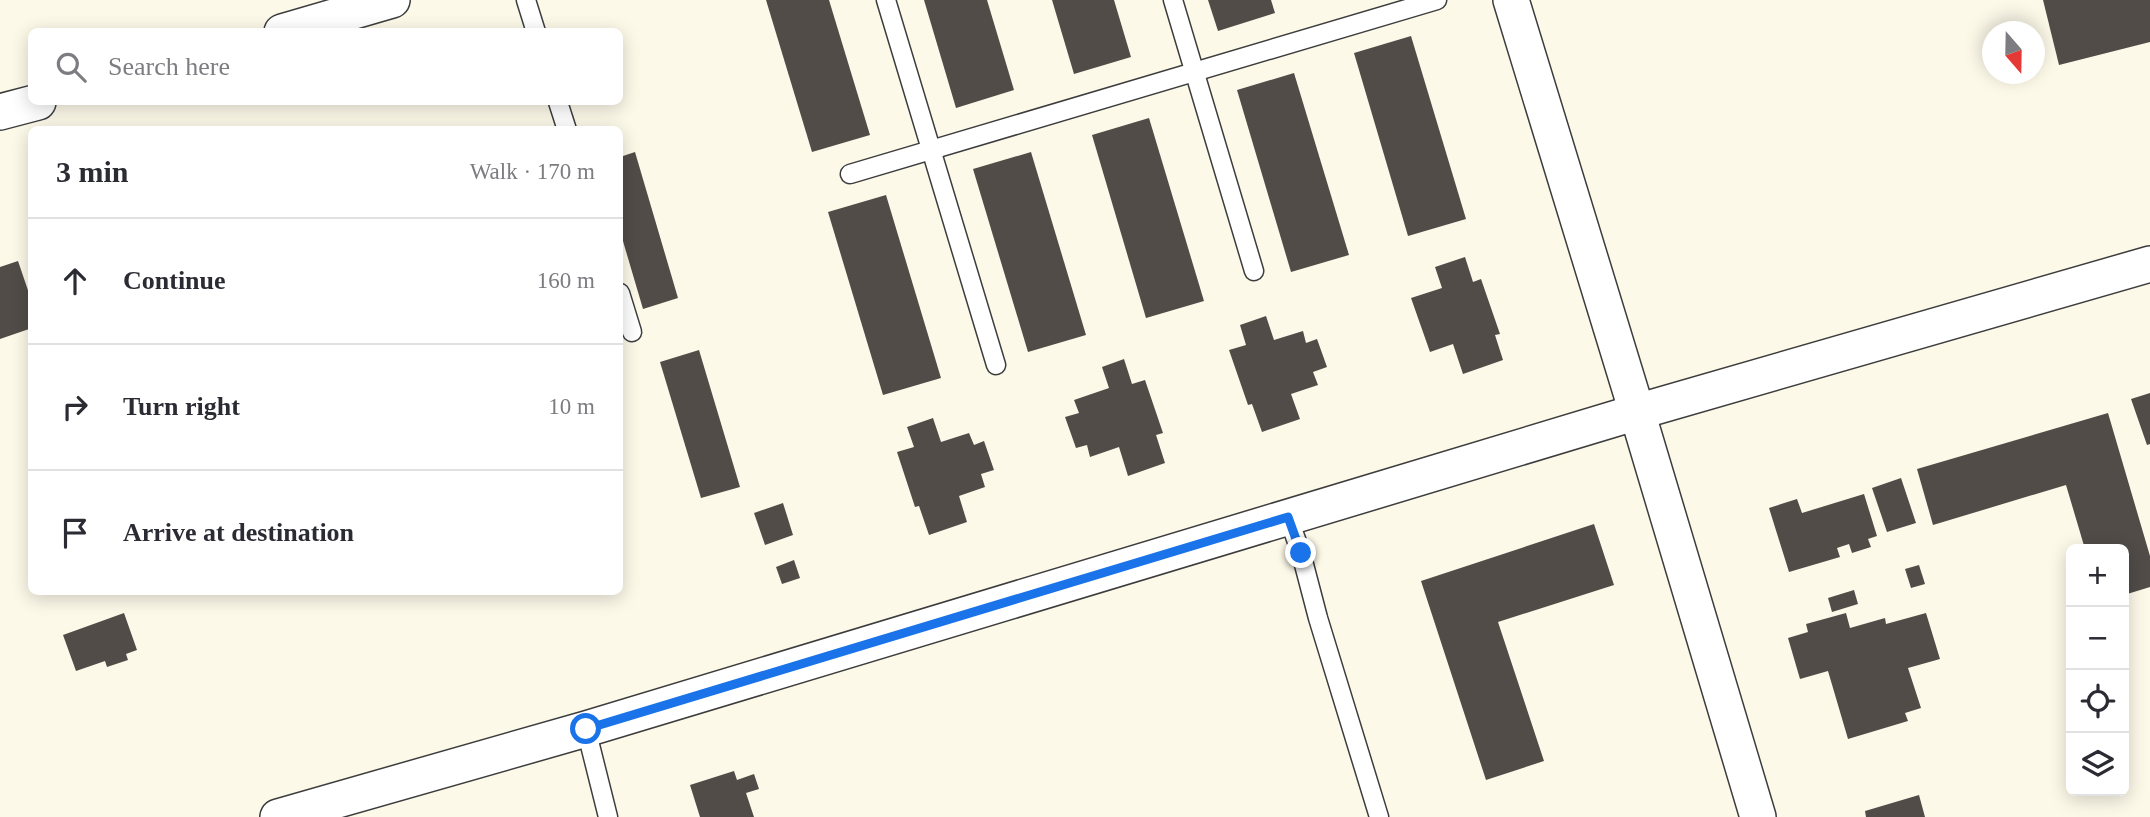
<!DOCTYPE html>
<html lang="en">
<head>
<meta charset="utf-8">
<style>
  :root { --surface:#fff; --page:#f7f7f7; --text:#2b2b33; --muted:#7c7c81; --line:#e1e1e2 }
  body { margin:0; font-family:"Times New Roman",serif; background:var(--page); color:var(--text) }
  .controls { position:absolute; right:21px; bottom:21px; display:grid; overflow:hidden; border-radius:10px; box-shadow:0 4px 18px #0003 }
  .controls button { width:63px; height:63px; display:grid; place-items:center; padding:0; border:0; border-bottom:2px solid var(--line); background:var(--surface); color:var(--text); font:35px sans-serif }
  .compass { position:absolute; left:1982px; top:21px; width:63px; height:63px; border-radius:50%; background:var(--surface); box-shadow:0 4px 18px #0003; rotate:160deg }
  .stop { position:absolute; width:21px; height:21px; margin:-16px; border:5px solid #1a73e8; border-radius:50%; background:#fff }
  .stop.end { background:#1a73e8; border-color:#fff; box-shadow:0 2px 7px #0008 }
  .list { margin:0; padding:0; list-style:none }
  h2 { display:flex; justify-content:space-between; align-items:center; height:91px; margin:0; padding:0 28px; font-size:30px }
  h2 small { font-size:23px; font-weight:400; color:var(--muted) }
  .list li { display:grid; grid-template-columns:46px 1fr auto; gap:21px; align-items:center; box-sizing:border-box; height:126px; padding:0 28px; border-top:2px solid var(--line) }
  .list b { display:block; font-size:26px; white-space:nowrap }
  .list em { font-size:23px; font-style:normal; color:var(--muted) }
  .icon { flex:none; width:38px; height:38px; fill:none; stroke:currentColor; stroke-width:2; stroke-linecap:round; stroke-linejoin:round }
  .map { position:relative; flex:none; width:2150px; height:817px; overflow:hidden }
  .search { position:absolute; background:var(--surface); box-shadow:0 4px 18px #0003; left:28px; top:28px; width:595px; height:77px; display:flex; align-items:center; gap:18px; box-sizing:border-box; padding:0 24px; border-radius:10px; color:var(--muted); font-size:26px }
  .panel { position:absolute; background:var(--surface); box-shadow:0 4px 18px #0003; left:28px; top:126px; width:595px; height:469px; border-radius:10px }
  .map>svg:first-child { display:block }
  .building { fill:#514c48 }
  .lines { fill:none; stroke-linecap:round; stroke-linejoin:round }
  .lane-casing { stroke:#3d3d3d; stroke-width:21 }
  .street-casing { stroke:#3d3d3d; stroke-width:38 }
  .lane { stroke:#fff; stroke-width:18 }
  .street { stroke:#fff; stroke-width:35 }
  .route { stroke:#1a73e8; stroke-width:9 }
</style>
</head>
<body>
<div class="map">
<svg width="2150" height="817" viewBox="0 0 2150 817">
  <rect width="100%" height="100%" fill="#fdf9e9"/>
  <g class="building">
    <polygon points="766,0 829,0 870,135 812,152"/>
    <polygon points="924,0 987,0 1014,90 956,108"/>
    <polygon points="1052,0 1114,0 1131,57 1074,74"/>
    <polygon points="1208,0 1271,0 1275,13 1218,31"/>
    <polygon points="2043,0 2150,0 2150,42 2059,65"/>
    <polygon points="1411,36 1466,219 1408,236 1354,53"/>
    <polygon points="1294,73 1349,255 1291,272 1237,90"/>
    <polygon points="1149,118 1204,301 1146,318 1092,135"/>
    <polygon points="635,152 678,298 643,309 620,231 620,157"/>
    <polygon points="1031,152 1086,335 1028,352 973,169"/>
    <polygon points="886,195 941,378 883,395 828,212"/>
    <polygon points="1465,257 1473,282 1481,279 1500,334 1495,335 1503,360 1463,374 1453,344 1430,352 1411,298 1442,288 1435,267"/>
    <polygon points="18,261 32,302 32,328 0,339 0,267"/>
    <polygon points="1266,316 1274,340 1303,331 1306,343 1317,339 1327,367 1313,372 1318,385 1291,394 1300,419 1262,432 1252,404 1248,405 1229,350 1246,345 1240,325"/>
    <polygon points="699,350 740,487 701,498 660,362"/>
    <polygon points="1124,359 1132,384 1145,380 1163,433 1156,435 1165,463 1128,476 1119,447 1090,457 1087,445 1076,448 1065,417 1079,413 1074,400 1109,388 1102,367"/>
    <polygon points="2150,393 2150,444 2147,445 2131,399"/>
    <polygon points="2108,413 2150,556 2150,587 2124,595 2124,549 2085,549 2066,485 1933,525 1917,469"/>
    <polygon points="933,418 941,442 969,433 974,445 984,441 994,470 981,474 985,487 959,496 967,522 929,535 919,506 915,507 897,452 914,447 907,427"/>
    <polygon points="1901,478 1916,523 1887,532 1872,488"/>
    <polygon points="1864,494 1877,536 1868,539 1871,547 1852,553 1849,544 1837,548 1840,557 1789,572 1769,508 1797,499 1802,513"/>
    <polygon points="783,503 793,535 765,545 754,513"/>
    <polygon points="1594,524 1614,585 1498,622 1544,761 1486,780 1421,581"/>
    <polygon points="794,560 800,578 782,584 776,567"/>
    <polygon points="1919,565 1925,584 1911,588 1905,569"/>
    <polygon points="1854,590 1858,604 1832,612 1828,598"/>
    <polygon points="124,613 137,650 126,654 128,660 107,667 105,661 76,671 63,635"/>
    <polygon points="1846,613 1850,628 1885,618 1886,624 1926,613 1940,659 1908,668 1921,708 1905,713 1908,721 1848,739 1828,671 1800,679 1788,638 1808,632 1806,624"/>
    <polygon points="734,771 737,780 754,774 759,789 746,793 754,817 700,817 690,785"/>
    <polygon points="1919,795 1925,817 1866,817 1865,811"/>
  </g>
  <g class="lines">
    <defs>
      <g id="lane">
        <polyline points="526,0 536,32"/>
        <polyline points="886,0 996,365"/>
        <polyline points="1173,0 1254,271"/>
        <polyline points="558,102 567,130"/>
        <polyline points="850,174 1437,0"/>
        <polyline points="620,293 632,332"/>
        <polyline points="1288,517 1301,553 1318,618 1379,817"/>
        <polyline points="586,729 608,817"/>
      </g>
      <g id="street">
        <polyline points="1511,0 1637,412 1758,817"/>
        <polyline points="282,32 392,0"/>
        <polyline points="0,112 38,102"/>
        <polyline points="278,817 586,729 1637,412 2150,264"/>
      </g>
    </defs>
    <use href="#lane" class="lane-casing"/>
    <use href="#street" class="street-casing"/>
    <use href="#lane" class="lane"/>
    <use href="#street" class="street"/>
  </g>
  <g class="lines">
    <polyline class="route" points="586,729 1288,517 1301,553"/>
  </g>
</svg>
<div class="controls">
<button>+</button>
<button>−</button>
<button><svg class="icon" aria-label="locate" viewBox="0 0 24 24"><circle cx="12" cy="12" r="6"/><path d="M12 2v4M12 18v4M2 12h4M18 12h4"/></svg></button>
<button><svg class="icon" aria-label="layers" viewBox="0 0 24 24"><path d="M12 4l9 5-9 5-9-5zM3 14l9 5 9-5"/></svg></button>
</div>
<svg class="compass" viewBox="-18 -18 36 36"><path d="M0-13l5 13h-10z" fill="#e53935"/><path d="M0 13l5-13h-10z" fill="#7c7c81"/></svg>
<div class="stop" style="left:586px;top:729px"></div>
<div class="stop end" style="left:1301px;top:553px"></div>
<div class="search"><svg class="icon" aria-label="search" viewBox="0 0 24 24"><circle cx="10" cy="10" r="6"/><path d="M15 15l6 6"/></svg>Search here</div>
<section class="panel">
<h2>3 min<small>Walk · 170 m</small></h2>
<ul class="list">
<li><svg class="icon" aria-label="ahead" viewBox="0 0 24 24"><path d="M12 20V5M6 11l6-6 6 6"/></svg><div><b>Continue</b></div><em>160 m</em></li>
<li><svg class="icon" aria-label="right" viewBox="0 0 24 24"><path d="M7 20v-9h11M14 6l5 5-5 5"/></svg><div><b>Turn right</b></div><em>10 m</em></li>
<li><svg class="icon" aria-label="arrive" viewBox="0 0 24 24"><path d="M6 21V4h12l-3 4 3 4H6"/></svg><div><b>Arrive at destination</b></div></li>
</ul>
</section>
</div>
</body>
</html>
